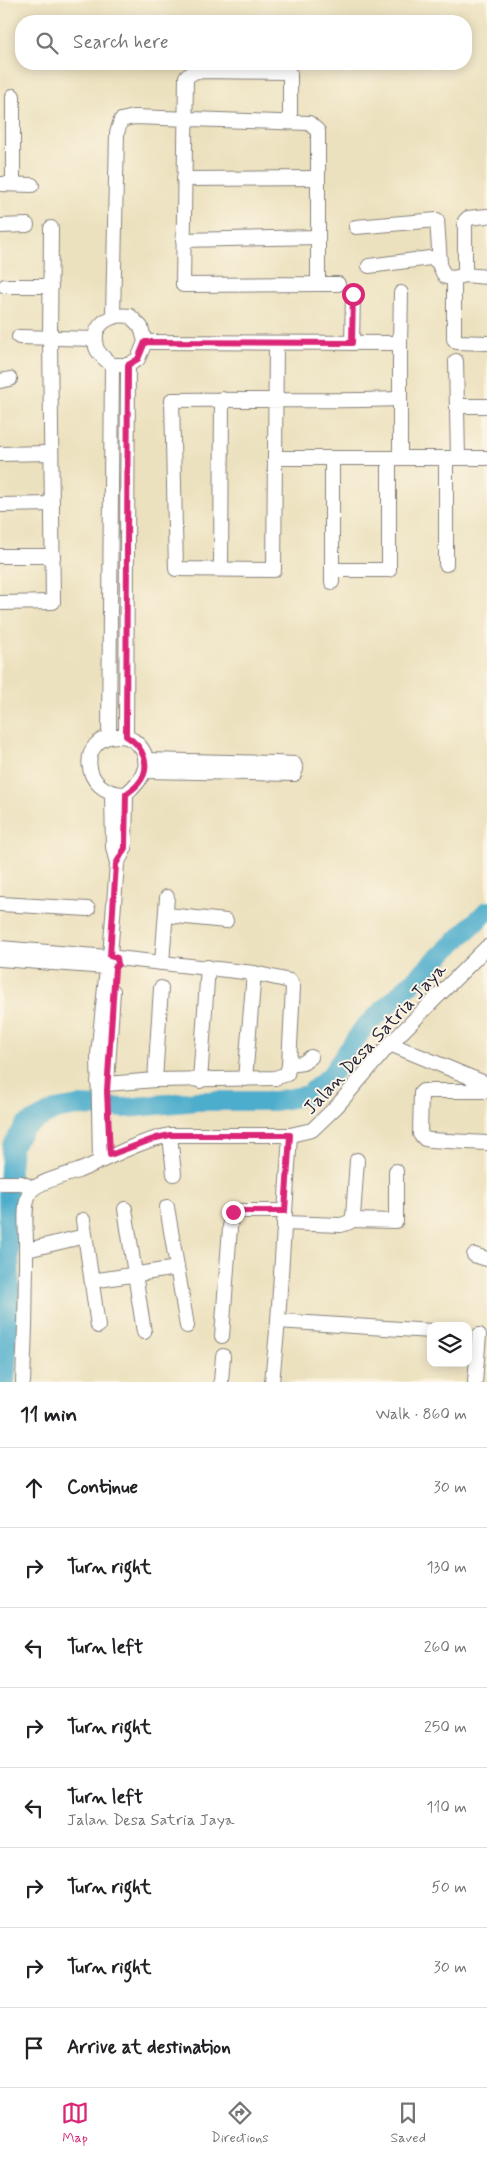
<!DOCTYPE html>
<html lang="en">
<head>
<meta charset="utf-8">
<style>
  :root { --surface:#fff; --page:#f6f6f6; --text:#202124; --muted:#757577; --line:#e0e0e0; --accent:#db2777 }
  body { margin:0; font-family:Mynerve,sans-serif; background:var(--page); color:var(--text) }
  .controls { position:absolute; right:15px; bottom:15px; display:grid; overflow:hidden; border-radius:10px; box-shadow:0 2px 12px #0003 }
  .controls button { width:45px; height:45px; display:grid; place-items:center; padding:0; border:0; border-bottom:1px solid var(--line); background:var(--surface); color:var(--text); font:25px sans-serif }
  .stop { position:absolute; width:15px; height:15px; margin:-11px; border:4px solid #db2777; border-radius:50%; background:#fff }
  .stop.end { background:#db2777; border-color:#fff; box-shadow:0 1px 5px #0008 }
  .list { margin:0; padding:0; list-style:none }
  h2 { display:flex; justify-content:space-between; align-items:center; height:65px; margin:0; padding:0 20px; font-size:21px }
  h2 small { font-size:16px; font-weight:400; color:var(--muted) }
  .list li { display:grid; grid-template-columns:32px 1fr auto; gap:15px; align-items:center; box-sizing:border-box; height:80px; padding:0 20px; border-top:1px solid var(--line) }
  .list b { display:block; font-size:19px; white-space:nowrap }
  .list p { margin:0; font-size:16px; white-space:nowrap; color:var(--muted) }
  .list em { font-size:16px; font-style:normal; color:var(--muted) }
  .icon { flex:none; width:28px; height:28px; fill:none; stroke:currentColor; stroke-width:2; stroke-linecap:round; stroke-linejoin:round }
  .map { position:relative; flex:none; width:487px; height:1382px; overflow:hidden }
  .search { position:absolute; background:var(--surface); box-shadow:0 2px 12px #0003; left:15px; right:15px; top:15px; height:55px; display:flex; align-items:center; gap:12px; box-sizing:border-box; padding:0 18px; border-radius:20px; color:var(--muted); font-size:19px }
  .sheet { height:705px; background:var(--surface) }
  nav { display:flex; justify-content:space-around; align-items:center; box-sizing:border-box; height:70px; border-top:1px solid var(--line); background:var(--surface); font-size:14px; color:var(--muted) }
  nav a { display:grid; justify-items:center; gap:2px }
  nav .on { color:var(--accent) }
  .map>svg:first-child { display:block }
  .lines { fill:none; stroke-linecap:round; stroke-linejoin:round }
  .river { stroke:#4dadcc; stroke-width:20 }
  .minor-casing { stroke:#87827c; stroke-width:16 }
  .minor { stroke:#fff; stroke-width:14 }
  .route { stroke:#db2777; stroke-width:6 }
  .labels { text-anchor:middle; stroke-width:4; stroke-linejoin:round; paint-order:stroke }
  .street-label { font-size:19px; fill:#22223b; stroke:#fcf5e5 }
</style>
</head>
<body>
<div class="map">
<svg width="487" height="1382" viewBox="0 0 487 1382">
  <rect width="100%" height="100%" fill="#fcf5e5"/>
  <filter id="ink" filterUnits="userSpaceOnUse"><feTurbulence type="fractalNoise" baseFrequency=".02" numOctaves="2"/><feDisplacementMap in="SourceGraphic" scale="10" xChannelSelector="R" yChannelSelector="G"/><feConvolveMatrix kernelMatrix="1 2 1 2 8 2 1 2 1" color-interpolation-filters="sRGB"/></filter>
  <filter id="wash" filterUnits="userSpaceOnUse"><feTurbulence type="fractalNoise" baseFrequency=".0096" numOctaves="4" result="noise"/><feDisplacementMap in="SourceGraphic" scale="20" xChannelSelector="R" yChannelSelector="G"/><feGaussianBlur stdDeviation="1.12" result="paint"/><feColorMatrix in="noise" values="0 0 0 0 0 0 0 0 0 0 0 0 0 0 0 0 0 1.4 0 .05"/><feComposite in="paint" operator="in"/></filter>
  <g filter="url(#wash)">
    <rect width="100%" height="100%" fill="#ece1be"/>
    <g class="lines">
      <polyline class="river" points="5,1382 10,1301 8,1195 12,1146 25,1126 55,1110 78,1106 126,1108 197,1101 275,1101 308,1095 331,1075 363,1029 487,911"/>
    </g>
  </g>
  <g filter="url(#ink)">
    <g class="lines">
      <defs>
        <g id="minor">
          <polyline points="184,179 318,178"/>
          <polyline points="0,184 32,185"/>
          <polyline points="13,184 13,96"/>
          <polyline points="0,226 27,225"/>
          <polyline points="356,227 437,220 440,263"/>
          <polyline points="183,240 318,237"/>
          <path d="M369,266L430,258C442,261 439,270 446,277L454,278L465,275V221L468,218L487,216"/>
          <polyline points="465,275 487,277"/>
          <polyline points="454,278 454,339 457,342 487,343"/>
          <polyline points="318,284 338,284"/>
          <polyline points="5,286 51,286"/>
          <polyline points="113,316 117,133 121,120 134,117 309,123 318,131 318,284 183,285 186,77 196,71 287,72 290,74 290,122"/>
          <polyline points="19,337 96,339"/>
          <polyline points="145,342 400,343 401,293"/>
          <path d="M276,343C275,418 275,494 274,570L176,569L172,400C248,399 324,402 400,399"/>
          <polyline points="352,343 353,294"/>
          <polyline points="456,361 458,458"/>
          <polyline points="0,381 10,379"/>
          <polyline points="457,406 487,406"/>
          <polyline points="0,454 51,453"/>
          <polyline points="275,458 487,458"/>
          <polyline points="400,458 400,343"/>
          <polyline points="0,505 52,504"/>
          <polyline points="0,556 53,556"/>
          <polyline points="446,564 446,458"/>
          <polyline points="221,569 222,399"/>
          <polyline points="332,570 389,570 389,458"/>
          <polyline points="332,582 332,458"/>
          <polyline points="0,603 53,602 50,338 51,228"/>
          <path d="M109,736L112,365C106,360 98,354 96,347C91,324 111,313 130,316L141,327L145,342L138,359L128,365H112"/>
          <polyline points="126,736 128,365"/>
          <polyline points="145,771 294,774 296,769 294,764 274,763 145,760"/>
          <path d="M117,864L125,848L126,794C143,780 157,758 133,740C128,737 124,736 119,736C77,735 80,795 126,794"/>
          <polyline points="0,904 88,909"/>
          <polyline points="167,915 226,921"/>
          <polyline points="0,948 107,957"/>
          <polyline points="110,956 117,864 113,847 112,795"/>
          <polyline points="0,959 106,967"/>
          <polyline points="162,963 167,897"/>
          <polyline points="390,1044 487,1084"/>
          <polyline points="289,1065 303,1063 311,1057"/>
          <polyline points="245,1079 254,973"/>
          <polyline points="155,1080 161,988"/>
          <polyline points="200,1081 208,967"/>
          <polyline points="98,1083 107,1084 155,1080 275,1078 287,1074 289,1065 293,987 290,981 254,973 117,958"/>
          <polyline points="107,1084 113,991"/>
          <polyline points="487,1091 423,1091 421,1093 420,1134 425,1139 430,1140 487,1143"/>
          <polyline points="170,1135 174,1174"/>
          <polyline points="100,1161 98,1055 107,968"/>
          <polyline points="0,1183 21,1183 33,1188"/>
          <polyline points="167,1207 187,1326"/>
          <polyline points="125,1209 144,1332"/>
          <polyline points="83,1220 98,1326"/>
          <polyline points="351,1220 396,1221 396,1171"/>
          <polyline points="284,1223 341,1225 350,1222 353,1217 357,1160"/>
          <polyline points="27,1250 85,1236"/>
          <polyline points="474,1255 487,1259"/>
          <polyline points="92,1281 177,1268"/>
          <polyline points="278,1321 431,1331"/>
          <polyline points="222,1336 231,1214 237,1211 285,1211"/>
          <path d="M23,1382C25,1339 26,1296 26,1253C27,1237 22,1206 30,1192C37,1182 66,1175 78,1171C111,1158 135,1142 170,1135H290L312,1130L337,1106L390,1044L487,947"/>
          <polyline points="221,1382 223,1356"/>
          <polyline points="272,1382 278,1321 290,1135"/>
          <polyline points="475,1382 479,1335"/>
        </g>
      </defs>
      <use href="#minor" class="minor-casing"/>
      <use href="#minor" class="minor"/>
    </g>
  </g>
  <g class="lines" filter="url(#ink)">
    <path class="route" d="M233,1212L237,1211H285L290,1135H170L156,1138L110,1155L107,1091L115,968L118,964L117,958L110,956L116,864L125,848L126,794C130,791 135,788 138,784C153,767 143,746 126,736L128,365L138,359L145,342L352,343L353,294"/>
  </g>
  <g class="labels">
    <g class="street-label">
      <text transform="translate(374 1038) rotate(-47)" y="7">Jalan Desa Satria Jaya</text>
    </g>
  </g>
</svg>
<div class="controls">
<button><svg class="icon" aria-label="layers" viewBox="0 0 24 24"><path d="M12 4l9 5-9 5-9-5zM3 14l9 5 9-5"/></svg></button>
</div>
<div class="stop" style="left:353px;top:294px"></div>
<div class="stop end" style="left:233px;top:1212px"></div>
<div class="search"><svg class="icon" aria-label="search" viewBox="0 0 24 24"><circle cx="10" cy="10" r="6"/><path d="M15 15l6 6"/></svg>Search here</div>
</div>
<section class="sheet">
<h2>11 min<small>Walk · 860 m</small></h2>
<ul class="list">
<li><svg class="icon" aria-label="ahead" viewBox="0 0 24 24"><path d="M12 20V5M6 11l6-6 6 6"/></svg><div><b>Continue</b></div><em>30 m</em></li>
<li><svg class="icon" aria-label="right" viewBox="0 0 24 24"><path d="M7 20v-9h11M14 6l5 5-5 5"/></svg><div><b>Turn right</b></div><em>130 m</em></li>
<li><svg class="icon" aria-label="left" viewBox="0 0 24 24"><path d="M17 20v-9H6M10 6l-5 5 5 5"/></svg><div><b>Turn left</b></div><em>260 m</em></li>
<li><svg class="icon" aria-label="right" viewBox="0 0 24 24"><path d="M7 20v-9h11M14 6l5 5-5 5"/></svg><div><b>Turn right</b></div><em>250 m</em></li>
<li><svg class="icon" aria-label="left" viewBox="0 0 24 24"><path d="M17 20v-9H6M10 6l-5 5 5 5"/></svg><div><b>Turn left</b><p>Jalan Desa Satria Jaya</p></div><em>110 m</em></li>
<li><svg class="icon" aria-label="right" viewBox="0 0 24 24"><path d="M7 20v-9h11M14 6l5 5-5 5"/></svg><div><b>Turn right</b></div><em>50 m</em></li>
<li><svg class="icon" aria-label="right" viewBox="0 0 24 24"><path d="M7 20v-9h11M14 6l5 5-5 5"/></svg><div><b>Turn right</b></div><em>30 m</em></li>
<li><svg class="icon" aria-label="arrive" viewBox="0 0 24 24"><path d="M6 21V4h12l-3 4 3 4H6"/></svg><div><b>Arrive at destination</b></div></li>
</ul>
</section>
<nav>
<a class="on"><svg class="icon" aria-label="map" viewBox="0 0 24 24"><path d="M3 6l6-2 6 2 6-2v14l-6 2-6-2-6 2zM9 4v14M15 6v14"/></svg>Map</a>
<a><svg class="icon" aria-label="directions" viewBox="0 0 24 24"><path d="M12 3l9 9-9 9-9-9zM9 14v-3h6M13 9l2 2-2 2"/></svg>Directions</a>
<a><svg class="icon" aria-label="saved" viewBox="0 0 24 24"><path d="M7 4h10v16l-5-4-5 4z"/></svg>Saved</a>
</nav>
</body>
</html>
